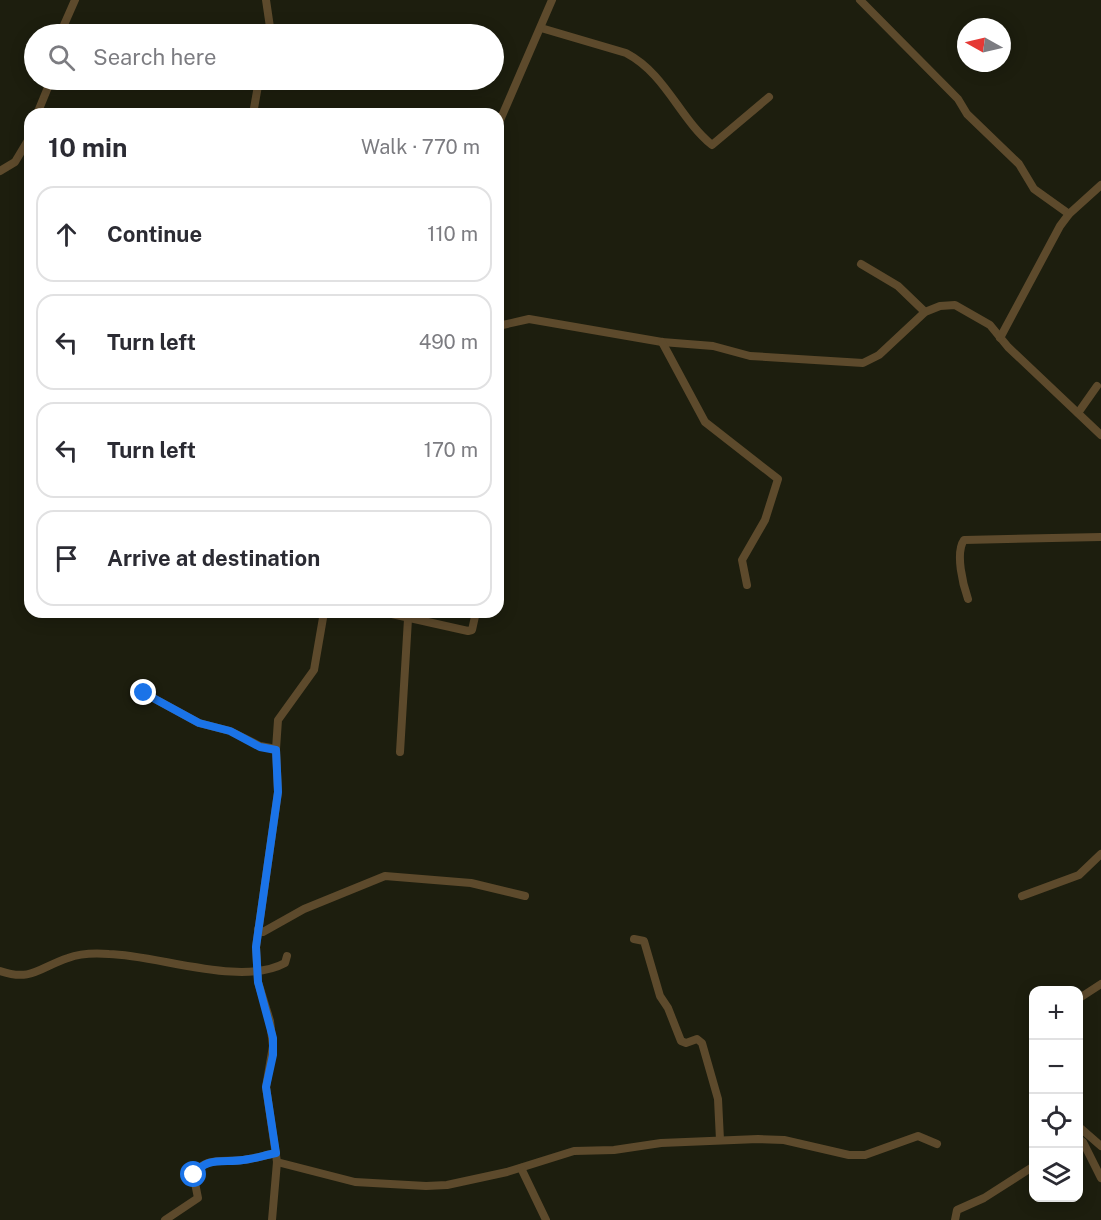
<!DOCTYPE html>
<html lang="en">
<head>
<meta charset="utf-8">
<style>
  :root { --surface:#fff; --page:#f7f7f7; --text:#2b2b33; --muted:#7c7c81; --line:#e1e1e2 }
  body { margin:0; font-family:"Public Sans",sans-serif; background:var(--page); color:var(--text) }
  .controls { position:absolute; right:18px; bottom:18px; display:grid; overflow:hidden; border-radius:12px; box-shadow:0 3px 15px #0003 }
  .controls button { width:54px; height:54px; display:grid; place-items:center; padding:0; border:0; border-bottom:2px solid var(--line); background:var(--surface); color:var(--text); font:30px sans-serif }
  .compass { position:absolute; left:957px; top:18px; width:54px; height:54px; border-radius:50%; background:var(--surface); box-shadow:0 3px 15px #0003; rotate:278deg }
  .stop { position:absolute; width:18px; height:18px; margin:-14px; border:4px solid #1a73e8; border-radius:50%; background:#fff }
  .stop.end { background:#1a73e8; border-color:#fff; box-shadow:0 2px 6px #0008 }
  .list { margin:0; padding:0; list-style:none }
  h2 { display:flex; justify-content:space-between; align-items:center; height:78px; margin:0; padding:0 24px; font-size:26px }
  h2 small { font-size:20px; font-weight:400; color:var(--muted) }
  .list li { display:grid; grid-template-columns:39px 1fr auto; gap:18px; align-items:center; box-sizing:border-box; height:96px; margin:0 12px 12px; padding:0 12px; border:2px solid var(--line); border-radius:18px }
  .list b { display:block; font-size:22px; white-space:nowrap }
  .list em { font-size:20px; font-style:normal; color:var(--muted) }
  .icon { flex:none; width:33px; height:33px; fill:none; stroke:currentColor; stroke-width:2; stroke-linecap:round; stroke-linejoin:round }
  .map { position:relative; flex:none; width:1101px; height:1220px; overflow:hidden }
  .search { position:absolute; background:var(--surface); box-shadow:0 3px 15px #0003; left:24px; top:24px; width:480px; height:66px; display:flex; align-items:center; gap:15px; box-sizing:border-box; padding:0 21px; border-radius:33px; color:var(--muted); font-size:22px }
  .panel { position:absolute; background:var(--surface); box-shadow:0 3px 15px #0003; left:24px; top:108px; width:480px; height:510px; border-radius:18px }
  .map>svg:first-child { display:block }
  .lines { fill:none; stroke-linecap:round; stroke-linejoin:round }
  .minor { stroke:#5d4a2c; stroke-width:8 }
  .route { stroke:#1a73e8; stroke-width:8 }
</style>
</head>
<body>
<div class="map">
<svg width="1101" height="1220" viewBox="0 0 1101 1220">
  <rect width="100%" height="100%" fill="#1d1e0e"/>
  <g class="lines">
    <g class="minor">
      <polyline points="266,0 271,34"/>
      <polyline points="860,0 958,99 967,114 1019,164 1034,189 1069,214"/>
      <path d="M541,28L626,53C666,74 679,118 712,145L769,97"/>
      <polyline points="60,34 75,0"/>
      <polyline points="37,114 51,80"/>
      <polyline points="253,114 259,80"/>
      <polyline points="498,125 552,0"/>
      <polyline points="0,171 15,162 30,137"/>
      <polyline points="861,264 898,286 925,312"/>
      <polyline points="498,326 529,319 662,342 713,346 750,356 863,363 879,355 925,312 940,306 955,305 990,325 1008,347 1101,435"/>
      <polyline points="1000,338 1060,226 1069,214 1101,185"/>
      <polyline points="662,342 705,422 778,479 765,520 742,560 747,585"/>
      <polyline points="1078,413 1097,386"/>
      <path d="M968,599C963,585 955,553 964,540L1101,537"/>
      <polyline points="383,612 468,631 472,630 476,612"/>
      <polyline points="144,693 199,723 230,731 260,746 276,749"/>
      <polyline points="400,752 408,619"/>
      <polyline points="1022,896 1079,875 1101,854"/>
      <polyline points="258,929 263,932 304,909 385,876 471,883 525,896"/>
      <polyline points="634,939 644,941 660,996 668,1008 681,1041 686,1043 697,1039 702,1043 718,1099 720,1140"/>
      <path d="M0,971C32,982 40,967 68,958C81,953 96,953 109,954C158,955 241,987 285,963L287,956"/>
      <polyline points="1078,999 1101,984"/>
      <polyline points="1078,1126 1101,1146"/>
      <polyline points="1078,1138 1083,1142 1101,1178"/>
      <polyline points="277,1162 355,1182 426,1186 447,1185 507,1172 574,1151 614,1150 661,1143 758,1139 784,1140 849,1155 865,1155 918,1136 937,1144"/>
      <polyline points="521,1168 546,1220"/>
      <path d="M165,1220L198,1198L194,1178C201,1155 225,1163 243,1160C254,1159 265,1155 276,1153"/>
      <polyline points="272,1220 277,1162 266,1087 273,1046 270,1021 258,982 256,947 278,792 276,749 278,720 314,670 324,612"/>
      <polyline points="955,1220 957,1210 984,1198 1034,1166"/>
    </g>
  </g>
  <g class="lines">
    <path class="route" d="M144,693L199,723L230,731L260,747L276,750L278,792L256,947L258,982L273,1038V1055L266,1087L276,1153C265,1155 254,1159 243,1160C224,1163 206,1156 194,1175"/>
  </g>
</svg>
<div class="controls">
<button>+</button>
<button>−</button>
<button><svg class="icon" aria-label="locate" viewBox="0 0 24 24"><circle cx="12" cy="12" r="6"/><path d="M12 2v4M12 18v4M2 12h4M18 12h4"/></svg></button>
<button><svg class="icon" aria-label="layers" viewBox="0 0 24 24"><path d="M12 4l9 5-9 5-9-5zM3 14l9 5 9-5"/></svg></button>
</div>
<svg class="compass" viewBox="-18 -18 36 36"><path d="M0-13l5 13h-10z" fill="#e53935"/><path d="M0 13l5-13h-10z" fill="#7c7c81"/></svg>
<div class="stop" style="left:194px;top:1175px"></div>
<div class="stop end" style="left:144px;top:693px"></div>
<div class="search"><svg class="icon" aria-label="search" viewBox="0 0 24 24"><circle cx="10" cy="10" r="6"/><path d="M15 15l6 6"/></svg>Search here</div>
<section class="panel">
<h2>10 min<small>Walk · 770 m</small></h2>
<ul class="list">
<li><svg class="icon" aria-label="ahead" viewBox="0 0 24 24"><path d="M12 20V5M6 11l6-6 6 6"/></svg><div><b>Continue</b></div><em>110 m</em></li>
<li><svg class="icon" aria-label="left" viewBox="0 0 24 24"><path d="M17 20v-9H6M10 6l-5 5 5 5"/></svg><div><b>Turn left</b></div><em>490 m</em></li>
<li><svg class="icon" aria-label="left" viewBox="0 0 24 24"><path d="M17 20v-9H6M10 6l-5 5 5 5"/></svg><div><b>Turn left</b></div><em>170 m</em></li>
<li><svg class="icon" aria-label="arrive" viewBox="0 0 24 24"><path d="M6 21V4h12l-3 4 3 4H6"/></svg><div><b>Arrive at destination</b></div></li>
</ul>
</section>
</div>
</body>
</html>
